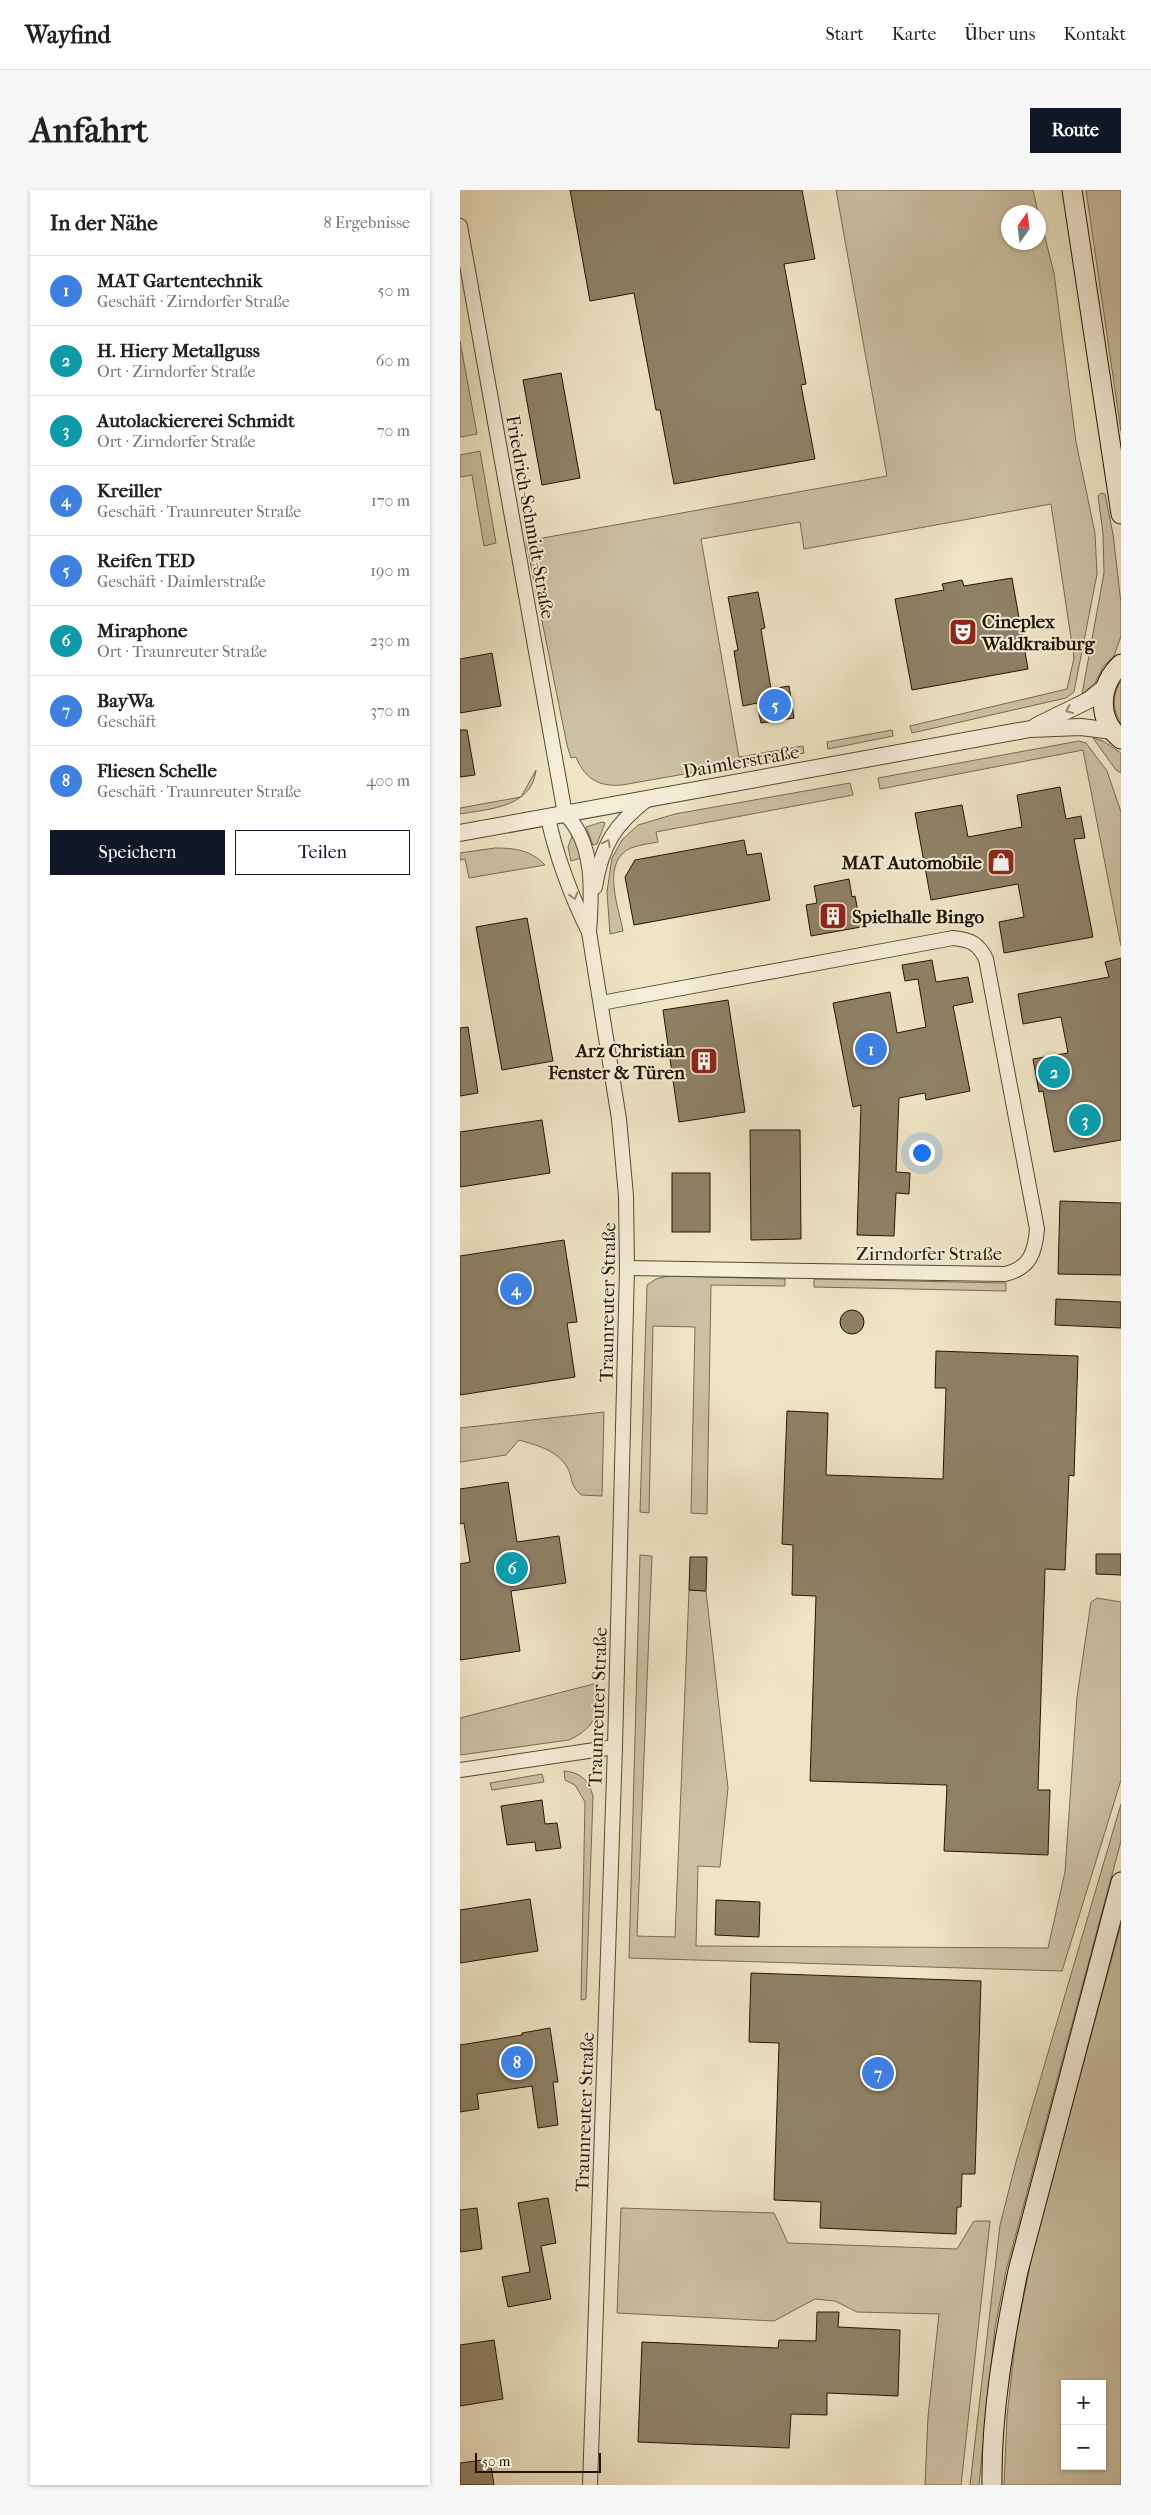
<!DOCTYPE html>
<html lang="de">
<head>
<meta charset="utf-8">
<style>
  :root { --surface:#fff; --page:#f6f6f6; --text:#202124; --muted:#757577; --line:#e0e0e0; --accent:#111827 }
  body { margin:0; font-family:"IM FELL French Canon",serif; background:var(--page); color:var(--text) }
  .controls { position:absolute; right:15px; bottom:15px; display:grid; overflow:hidden; border-radius:0px; box-shadow:0 1px 4px #0004 }
  .controls button { width:45px; height:45px; display:grid; place-items:center; padding:0; border:0; border-bottom:1px solid var(--line); background:var(--surface); color:var(--text); font:25px sans-serif }
  .compass { position:absolute; left:541px; top:15px; width:45px; height:45px; border-radius:50%; background:var(--surface); box-shadow:0 1px 4px #0004; rotate:14deg }
  .scale { position:absolute; left:15px; bottom:12px; width:126px; box-sizing:border-box; padding-left:5px; border:2px solid #271400; border-top:0; font-size:14px; line-height:18px; white-space:nowrap; color:#271400; -webkit-text-stroke:4px #f5eed9; paint-order:stroke }
  .you { position:absolute; left:461px; top:962px; width:18px; height:18px; margin:-12px; border:4px solid #fff; border-radius:50%; background:#1a73e8; box-shadow:0 0 0 8px #1a73e833 }
  .badge { display:grid; place-items:center; width:32px; height:32px; border-radius:50%; background:var(--accent); color:#fff; font-size:16px; font-weight:700 }
  .pin { position:absolute; translate:-50% -50%; border:2px solid #fff; box-shadow:0 1px 5px #0006 }
  .list { margin:0; padding:0; list-style:none }
  h2 { display:flex; justify-content:space-between; align-items:center; height:65px; margin:0; padding:0 20px; font-size:21px }
  h2 small { font-size:16px; font-weight:400; color:var(--muted) }
  .list li { display:grid; grid-template-columns:32px 1fr auto; gap:15px; align-items:center; box-sizing:border-box; height:70px; padding:0 20px; border-top:1px solid var(--line) }
  .list b { display:block; font-size:19px; white-space:nowrap }
  .list p { margin:0; font-size:16px; white-space:nowrap; color:var(--muted) }
  .list em { font-size:16px; font-style:normal; color:var(--muted) }
  .actions { display:flex; gap:10px; padding:15px 20px }
  .actions a { flex:1; padding:11px 0; border:1px solid var(--accent); border-radius:0px; text-align:center; font-size:18px; color:var(--accent) }
  .actions .main { background:var(--accent); color:#fff }
  .map { position:relative; flex:none; width:661px; height:2295px; overflow:hidden; border-radius:0px }
  header { display:flex; align-items:center; gap:30px; box-sizing:border-box; height:70px; padding:0 25px; background:var(--surface); border-bottom:1px solid var(--line) }
  header strong { font-size:24px }
  nav { display:flex; gap:28px; margin-inline-start:auto; font-size:18px }
  .intro { display:flex; align-items:center; justify-content:space-between; box-sizing:border-box; height:120px; padding:0 30px }
  h1 { margin:0; font-size:35px }
  .button { padding:12px 22px; border-radius:0px; background:var(--accent); color:#fff; font-size:18px; font-weight:700 }
  main { display:flex; gap:30px; padding:0 30px }
  aside { flex:1; background:var(--surface); border-radius:0px; box-shadow:0 1px 4px #0004 }
  .map>svg:first-child { display:block }
  .green { fill:#cdc1a4; stroke:#7a6a52; fill-rule:evenodd }
  .building { fill:#8f8166; stroke:#271400 }
  .lines { fill:none; stroke-linecap:round; stroke-linejoin:round }
  .minor-casing { stroke:#594831; stroke-width:16 }
  .tertiary-casing { stroke:#594831; stroke-width:18 }
  .secondary-casing { stroke:#271400; stroke-width:21 }
  .minor { stroke:#f5eed9; stroke-width:14 }
  .tertiary { stroke:#f5eed9; stroke-width:16 }
  .secondary { stroke:#f5eed9; stroke-width:19 }
  .oneway { stroke:#988c77 }
  .labels { text-anchor:middle; stroke-width:4; stroke-linejoin:round; paint-order:stroke }
  .street-label { font-size:19px; fill:#271400; stroke:#f5eed9 }
  .poi-label { font-size:19px; font-weight:bold; fill:#271400; stroke:#f5eed9; text-anchor:start }
</style>
</head>
<body>
<header>
<strong>Wayfind</strong>
<nav><a>Start</a><a>Karte</a><a>Über uns</a><a>Kontakt</a></nav>
</header>
<div class="intro"><h1>Anfahrt</h1><a class="button">Route</a></div>
<main>
<aside>
<h2>In der Nähe<small>8 Ergebnisse</small></h2>
<ul class="list">
<li><span class="badge" style="background:#3f7fe0">1</span><div><b>MAT Gartentechnik</b><p>Geschäft · Zirndorfer Straße</p></div><em>50 m</em></li>
<li><span class="badge" style="background:#0f9aa8">2</span><div><b>H. Hiery Metallguss</b><p>Ort · Zirndorfer Straße</p></div><em>60 m</em></li>
<li><span class="badge" style="background:#0f9aa8">3</span><div><b>Autolackiererei Schmidt</b><p>Ort · Zirndorfer Straße</p></div><em>70 m</em></li>
<li><span class="badge" style="background:#3f7fe0">4</span><div><b>Kreiller</b><p>Geschäft · Traunreuter Straße</p></div><em>170 m</em></li>
<li><span class="badge" style="background:#3f7fe0">5</span><div><b>Reifen TED</b><p>Geschäft · Daimlerstraße</p></div><em>190 m</em></li>
<li><span class="badge" style="background:#0f9aa8">6</span><div><b>Miraphone</b><p>Ort · Traunreuter Straße</p></div><em>230 m</em></li>
<li><span class="badge" style="background:#3f7fe0">7</span><div><b>BayWa</b><p>Geschäft</p></div><em>370 m</em></li>
<li><span class="badge" style="background:#3f7fe0">8</span><div><b>Fliesen Schelle</b><p>Geschäft · Traunreuter Straße</p></div><em>400 m</em></li>
</ul>
<div class="actions"><a class="main">Speichern</a><a>Teilen</a></div>
</aside>
<div class="map">
<svg width="661" height="2295" viewBox="0 0 661 2295">
  <rect width="100%" height="100%" fill="#efe5c5"/>
  <filter id="stains"><feTurbulence type="fractalNoise" baseFrequency=".004" numOctaves="4"/><feColorMatrix values="0 0 0 0 .2 0 0 0 0 .09 0 0 0 0 .02 0 0 0 .5 -.17"/></filter>
  <radialGradient id="worn" r=".72"><stop offset=".6" stop-color="#630" stop-opacity="0"/><stop offset="1" stop-color="#630" stop-opacity=".3"/></radialGradient>
  <g class="green">
    <path d="M376,0H573L578,22H548V52H578L579,24L594,83L616,252L635,343L637,384L614,502L606,508L452,543L450,536L607,499L614,468L591,314L344,359L340,332L241,349L279,567L343,556L344,563L162,595C139,597 125,589 116,567L111,568L107,555L66,351L427,286Z"/>
    <polygon points="626,0 661,0 661,241"/>
    <polygon points="0,151 17,244 0,247"/>
    <polygon points="20,261 36,353 24,356 12,285 0,287 0,265"/>
    <polygon points="641,303 645,304 653,344 661,413 661,446 654,466 643,477 635,493 622,504 644,383 643,343 638,306"/>
    <path d="M661,491V534C652,519 652,505 661,491Z"/>
    <polygon points="432,540 433,546 368,559 367,552"/>
    <polygon points="633,548 643,551 661,563 661,583 656,580"/>
    <polygon points="619,551 626,553 647,581 661,622 661,756 623,560 420,599 418,588"/>
    <path d="M76,580C72,617 30,619 0,624V618L61,607Z"/>
    <path d="M390,593L393,605L196,642L198,652C188,654 176,655 167,660C142,676 159,718 163,741L150,744L147,702L152,668L162,650L178,635L215,624Z"/>
    <polygon points="142,632 145,633 137,654 133,655 126,637"/>
    <polygon points="112,646 114,646 121,668 111,671 108,657"/>
    <path d="M35,658C54,658 71,660 85,675L9,688L5,669L0,670V663Z"/>
    <polygon points="208,1086 325,1089 325,1096 251,1095 247,1324 231,1323 235,1137 193,1136 189,1323 180,1322 187,1095 196,1089"/>
    <polygon points="354,1089 546,1093 546,1101 354,1097"/>
    <path d="M144,1222L142,1306L121,1305C108,1292 114,1289 107,1277C97,1260 76,1255 59,1250L46,1265L0,1272V1238Z"/>
    <polygon points="180,1365 192,1366 177,1746 215,1747 229,1400 246,1401 268,1598 260,1677 238,1676 236,1756 588,1758 605,1682 617,1507 631,1412 637,1408 661,1412 661,1590 602,1781 169,1768"/>
    <path d="M138,1493C138,1523 138,1536 109,1550L0,1565V1528Z"/>
    <path d="M104,1581C120,1582 129,1590 133,1606L126,1809L121,1810L125,1612L115,1595L105,1590Z"/>
    <polygon points="82,1584 84,1592 32,1600 30,1593"/>
    <polygon points="661,1614 661,1651 546,2081 535,2138 519,2295 510,2295 540,2035 556,1972"/>
    <path d="M661,1734V2295H544L547,2226L556,2145L573,2061ZM605,2194H642V2276H605Z"/>
    <polygon points="161,2018 314,2023 328,2053 497,2059 514,2031 530,2031 501,2295 465,2295 468,2227 479,2124 397,2122 375,2111 355,2109 314,2131 157,2123"/>
  </g>
  <g class="building">
    <polygon points="110,0 342,0 355,69 324,74 346,194 341,195 355,269 214,294 200,220 196,220 174,103 130,111"/>
    <polygon points="101,183 120,288 82,295 63,190"/>
    <polygon points="552,388 568,479 452,500 435,409 484,400 482,394 502,390 504,396"/>
    <polygon points="298,402 305,438 301,439 311,499 329,496 334,528 301,533 297,513 283,516 274,461 278,460 268,407"/>
    <polygon points="32,463 41,516 0,523 0,469"/>
    <polygon points="0,540 7,540 15,585 0,587"/>
    <polygon points="600,597 606,629 621,626 625,648 614,649 633,747 544,763 539,732 564,727 558,694 471,710 455,623 502,615 508,647 562,637 557,605"/>
    <polygon points="284,650 287,665 301,663 310,710 174,735 165,687 175,670"/>
    <polygon points="389,689 392,707 395,706 401,737 351,746 346,715 357,713 354,696"/>
    <polygon points="67,728 93,871 42,880 16,737"/>
    <polygon points="661,768 661,950 594,962 583,901 579,902 573,869 608,863 601,827 563,834 558,804 649,787 645,772"/>
    <polygon points="472,770 476,792 508,787 513,812 493,816 510,901 466,910 465,903 439,908 436,982 450,983 449,1004 436,1003 434,1046 397,1045 401,915 393,917 373,813 430,802 437,843 466,837 458,789 445,791 442,775"/>
    <polygon points="268,810 285,922 219,932 203,820"/>
    <polygon points="8,837 18,903 0,906 0,838"/>
    <polygon points="82,930 90,983 0,997 0,942"/>
    <polygon points="290,940 340,940 341,1049 291,1050"/>
    <rect x="212" y="983" width="38" height="59"/>
    <polygon points="600,1011 661,1013 661,1085 598,1084"/>
    <polygon points="104,1050 117,1132 107,1133 115,1187 0,1205 0,1066"/>
    <polygon points="596,1109 661,1112 661,1138 595,1135"/>
    <circle cx="392" cy="1132" r="12"/>
    <polygon points="476,1161 618,1166 614,1286 609,1285 605,1380 585,1379 578,1600 590,1600 588,1665 484,1661 487,1595 350,1591 356,1406 332,1405 333,1355 322,1354 327,1221 368,1223 366,1285 483,1289 486,1198 475,1198"/>
    <polygon points="48,1292 57,1352 99,1346 106,1393 51,1401 60,1461 0,1470 0,1374 10,1372 4,1333 0,1334 0,1299"/>
    <polygon points="636,1364 661,1364 661,1385 636,1384"/>
    <polygon points="230,1367 247,1367 246,1401 229,1400"/>
    <polygon points="82,1610 85,1634 97,1633 101,1658 76,1661 75,1652 47,1655 41,1616"/>
    <polygon points="70,1709 78,1761 0,1773 0,1720"/>
    <polygon points="256,1710 300,1712 299,1747 255,1745"/>
    <polygon points="291,1783 521,1791 515,1984 502,1984 501,2017 497,2017 496,2044 360,2038 361,2012 314,2010 319,1853 289,1852"/>
    <polygon points="90,1838 98,1892 93,1892 98,1935 78,1938 72,1896 17,1904 19,1919 0,1922 0,1855 62,1845 62,1843"/>
    <polygon points="88,2008 96,2053 81,2056 91,2109 48,2117 42,2087 70,2082 58,2013"/>
    <polygon points="17,2018 22,2059 0,2062 0,2020"/>
    <polygon points="357,2122 379,2122 378,2137 440,2140 438,2206 367,2203 367,2225 331,2224 329,2258 178,2252 182,2152 318,2158 319,2150 356,2151"/>
    <polygon points="34,2150 43,2209 0,2216 0,2155"/>
    <polygon points="30,2269 34,2295 0,2295 0,2273"/>
  </g>
  <g class="lines">
    <defs>
      <g id="minor">
        <path d="M0,36L105,624C135,653 132,703 129,742L159,929L166,1006L167,1078L155,1557L130,2295"/>
        <path d="M88,627C95,663 112,708 129,742"/>
        <path d="M135,697C142,654 155,634 189,608"/>
        <path d="M141,813L493,748C511,750 518,753 526,769L577,1039C575,1063 570,1078 545,1084L167,1078"/>
        <polyline points="0,1580 155,1557"/>
      </g>
      <g id="tertiary">
        <polyline points="576,536 629,510 645,497"/>
        <polyline points="0,643 570,539 621,537 653,541"/>
      </g>
      <g id="secondary">
        <polyline points="612,0 661,324"/>
        <path d="M661,474C639,495 636,529 661,549"/>
        <path d="M532,2295C531,2223 544,2151 558,2081L661,1692"/>
      </g>
    </defs>
    <use href="#minor" class="minor-casing"/>
    <use href="#tertiary" class="tertiary-casing"/>
    <use href="#secondary" class="secondary-casing"/>
    <use href="#minor" class="minor"/>
    <use href="#tertiary" class="tertiary"/>
    <use href="#secondary" class="secondary"/>
  </g>
  <defs><path id="oneway-chevron" d="M-2-3.5L2.5 0L-2 3.5" fill="none" stroke-width="1.6" stroke-linecap="round" stroke-linejoin="round" transform="scale(1.25)"/></defs>
  <g class="oneway">
    <use href="#oneway-chevron" transform="translate(609 520) rotate(155)"/>
    <use href="#oneway-chevron" transform="translate(147 653) rotate(-63)"/>
    <use href="#oneway-chevron" transform="translate(114 706) rotate(73)"/>
  </g>
  <defs>
    <symbol id="theatre-square" viewBox="-11 -11 22 22"><rect x="-9" y="-9" width="18" height="18" rx="4" fill="#8f2418" stroke="#f5eed9"/><path d="M-5-5.5Q0-4 5-5.5V0Q5 5 0 6Q-5 5-5 0ZM-3.3-2.5H-1v1.5H-3.3ZM1-2.5H3.3v1.5H1ZM-2.8 1Q0 5.5 2.8 1Z" fill="#fff"/></symbol>
    <symbol id="shop-square" viewBox="-11 -11 22 22"><rect x="-9" y="-9" width="18" height="18" rx="4" fill="#8f2418" stroke="#f5eed9"/><path d="M-5-2.5h2.3a2.7 3.5 0 0 1 5.4 0H5L5.5 6h-11ZM-1.5-2.5h3a1.5 2.3 0 0 0-3 0Z" fill="#fff"/></symbol>
    <symbol id="building-square" viewBox="-11 -11 22 22"><rect x="-9" y="-9" width="18" height="18" rx="4" fill="#8f2418" stroke="#f5eed9"/><path d="M-4-6H4V6H1V3H-1V6H-4ZM-2.5-4.3h1.7v1.8h-1.7ZM.8-4.3h1.7v1.8H.8ZM-2.5-1h1.7V.8h-1.7ZM.8-1h1.7V.8H.8Z" fill="#fff"/></symbol>
  </defs>
  <g fill-rule="evenodd">
    <use href="#theatre-square" x="487" y="426" width="32" height="32"/>
    <use href="#shop-square" x="525" y="656" width="32" height="32"/>
    <use href="#building-square" x="357" y="710" width="32" height="32"/>
    <use href="#building-square" x="228" y="855" width="32" height="32"/>
  </g>
  <g class="labels">
    <g class="street-label">
      <text transform="translate(71 327) rotate(80)" y="7">Friedrich-Schmidt-Straße</text>
      <text transform="translate(281 571) rotate(-10)" y="7">Daimlerstraße</text>
      <text x="469" y="1070">Zirndorfer Straße</text>
      <text transform="translate(147 1112) rotate(-89)" y="7">Traunreuter Straße</text>
      <text transform="translate(137 1517) rotate(-88)" y="7">Traunreuter Straße</text>
      <text transform="translate(124 1922) rotate(-88)" y="7">Traunreuter Straße</text>
    </g>
    <g class="poi-label">
      <text x="522" y="438">Cineplex<tspan x="522" dy="22">Waldkraiburg</tspan></text>
      <text x="522" y="679" text-anchor="end">MAT Automobile</text>
      <text x="392" y="733">Spielhalle Bingo</text>
      <text x="225" y="867" text-anchor="end">Arz Christian<tspan x="225" dy="22">Fenster &amp; Türen</tspan></text>
    </g>
  </g>
  <rect width="100%" height="100%" filter="url(#stains)"/>
  <rect width="100%" height="100%" fill="url(#worn)"/>
</svg>
<div class="controls">
<button>+</button>
<button>−</button>
</div>
<svg class="compass" viewBox="-18 -18 36 36"><path d="M0-13l5 13h-10z" fill="#e53935"/><path d="M0 13l5-13h-10z" fill="#757577"/></svg>
<div class="scale">50 m</div>
<div class="you"></div>
<div class="pin badge" style="left:411px;top:859px;background:#3f7fe0">1</div>
<div class="pin badge" style="left:594px;top:882px;background:#0f9aa8">2</div>
<div class="pin badge" style="left:625px;top:930px;background:#0f9aa8">3</div>
<div class="pin badge" style="left:56px;top:1099px;background:#3f7fe0">4</div>
<div class="pin badge" style="left:315px;top:515px;background:#3f7fe0">5</div>
<div class="pin badge" style="left:52px;top:1378px;background:#0f9aa8">6</div>
<div class="pin badge" style="left:418px;top:1883px;background:#3f7fe0">7</div>
<div class="pin badge" style="left:57px;top:1872px;background:#3f7fe0">8</div>
</div>
</main>
</body>
</html>
